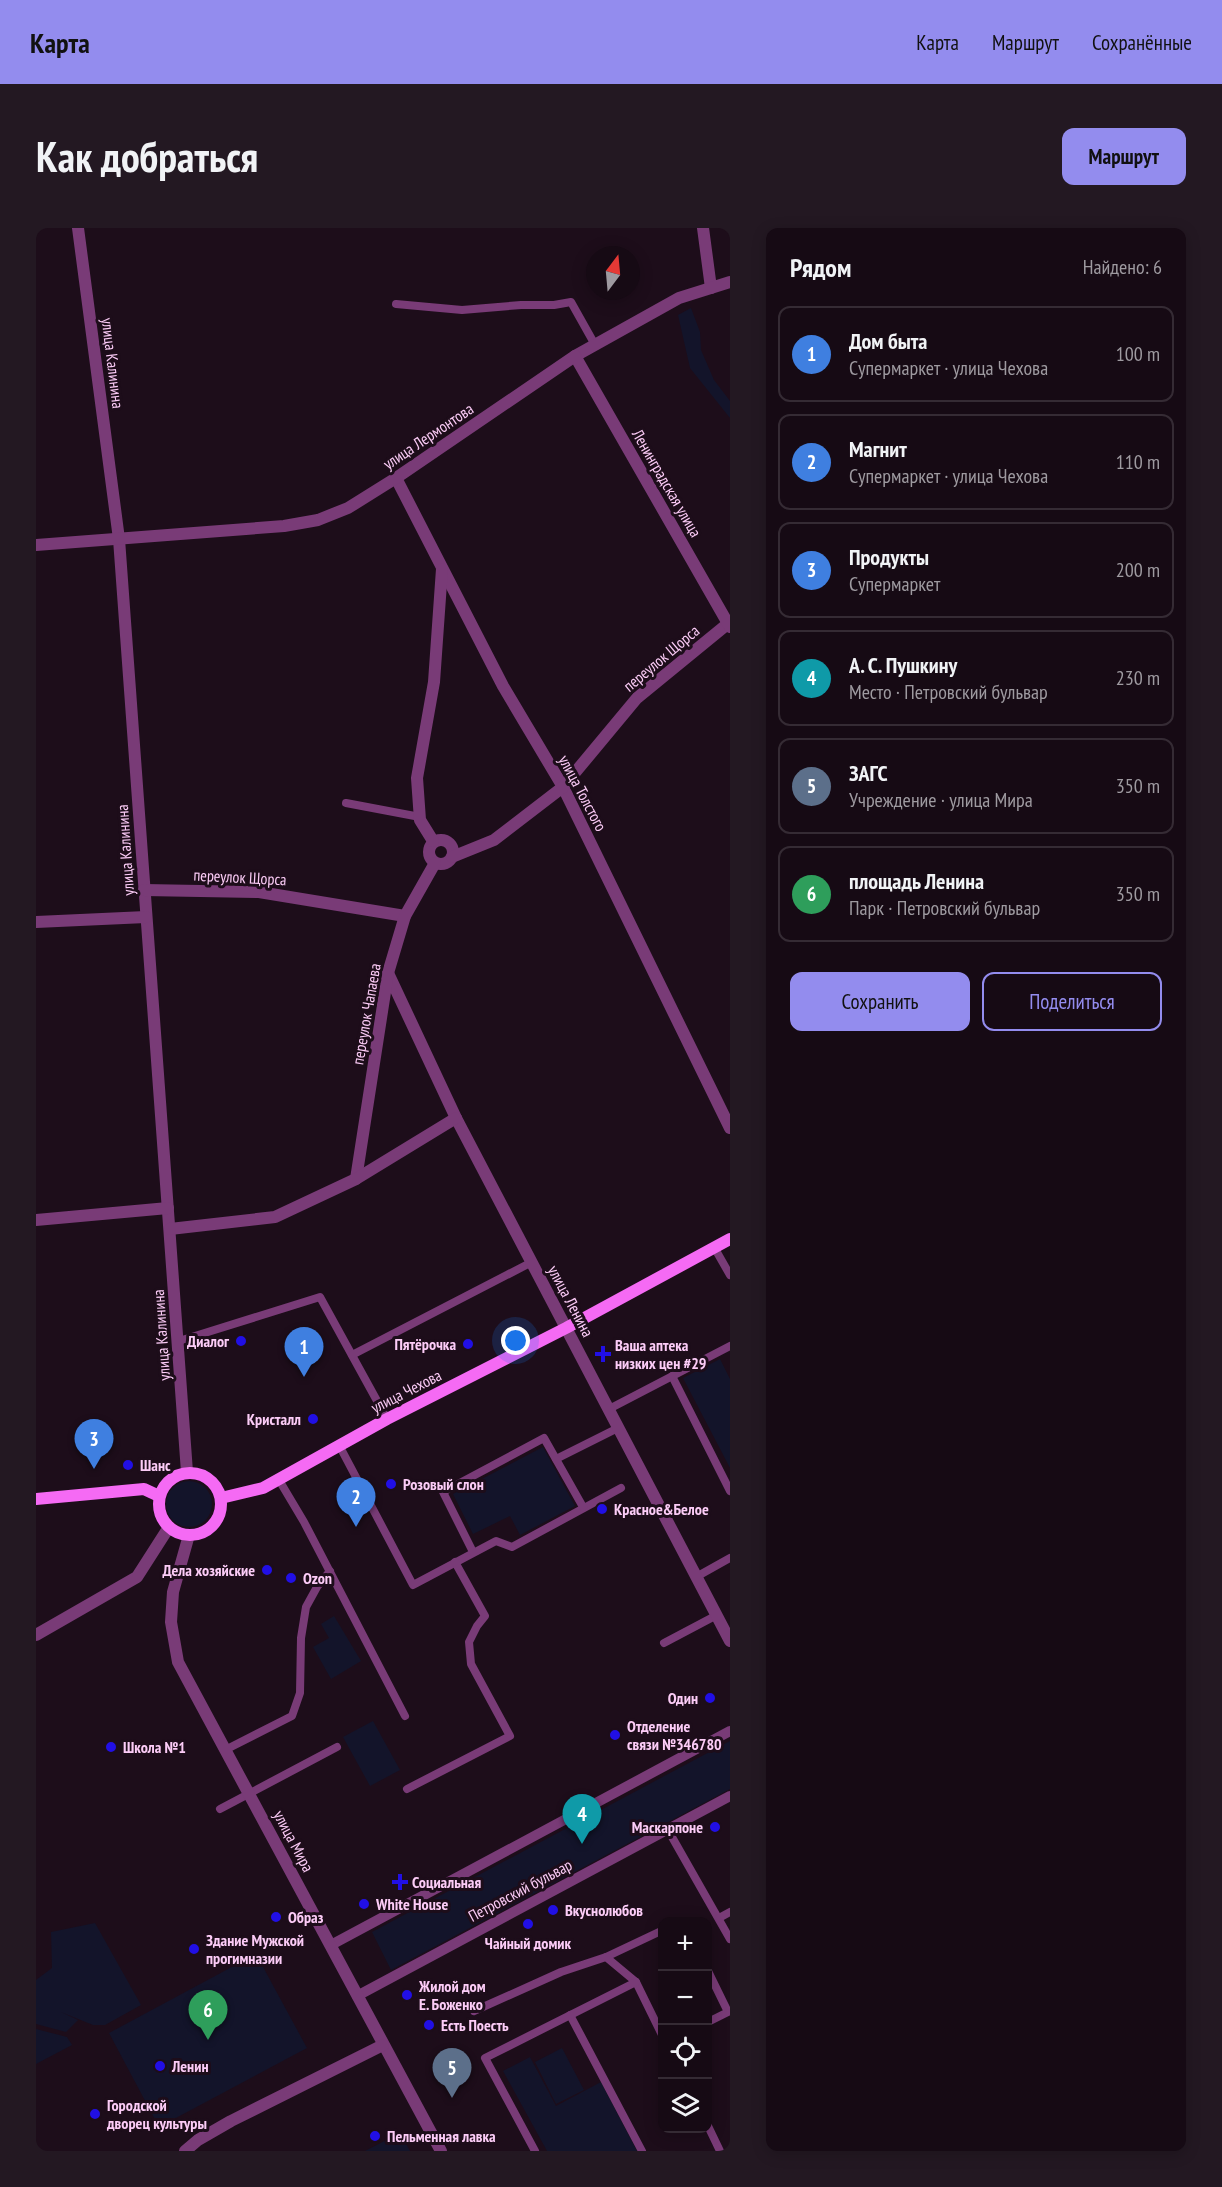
<!DOCTYPE html>
<html lang="ru">
<head>
<meta charset="utf-8">
<style>
  :root { --surface:#160a14; --page:#231822; --text:#f1f3f6; --muted:#9e9aa0; --line:#352b34; --accent:#938cee }
  body { margin:0; font-family:"PT Sans Narrow",sans-serif; background:var(--page); color:var(--text) }
  .controls { position:absolute; right:18px; bottom:18px; display:grid; overflow:hidden; border-radius:12px; box-shadow:0 3px 15px #0003 }
  .controls button { width:54px; height:54px; display:grid; place-items:center; padding:0; border:0; border-bottom:2px solid var(--line); background:var(--surface); color:var(--text); font:30px sans-serif }
  .compass { position:absolute; left:550px; top:18px; width:54px; height:54px; border-radius:50%; background:var(--surface); box-shadow:0 3px 15px #0003; rotate:16deg }
  .you { position:absolute; left:480px; top:1113px; width:21px; height:21px; margin:-15px; border:4px solid #fff; border-radius:50%; background:#1a73e8; box-shadow:0 0 0 9px #1a73e833 }
  .badge { display:grid; place-items:center; width:39px; height:39px; border-radius:50%; background:var(--accent); color:#fff; font-size:20px; font-weight:700 }
  .pin { position:absolute; translate:-50% -50px; filter:drop-shadow(0 2px 3px #0008) }
  .pin::after { content:''; position:absolute; top:32px; width:21px; height:18px; background:inherit; clip-path:polygon(0 0,100% 0,50% 100%) }
  .list { margin:0; padding:0; list-style:none }
  h2 { display:flex; justify-content:space-between; align-items:center; height:78px; margin:0; padding:0 24px; font-size:26px }
  h2 small { font-size:20px; font-weight:400; color:var(--muted) }
  .list li { display:grid; grid-template-columns:39px 1fr auto; gap:18px; align-items:center; box-sizing:border-box; height:96px; margin:0 12px 12px; padding:0 12px; border:2px solid var(--line); border-radius:12px }
  .list b { display:block; font-size:22px; white-space:nowrap }
  .list p { margin:0; font-size:20px; white-space:nowrap; color:var(--muted) }
  .list em { font-size:20px; font-style:normal; color:var(--muted) }
  .actions { display:flex; gap:12px; padding:18px 24px }
  .actions a { flex:1; padding:14px 0; border:2px solid var(--accent); border-radius:12px; text-align:center; font-size:21px; color:var(--accent) }
  .actions .main { background:var(--accent); color:#111 }
  .icon { flex:none; width:33px; height:33px; fill:none; stroke:currentColor; stroke-width:2; stroke-linecap:round; stroke-linejoin:round }
  .map { position:relative; flex:none; width:694px; height:1923px; overflow:hidden; border-radius:12px }
  header { display:flex; align-items:center; gap:36px; box-sizing:border-box; height:84px; padding:0 30px; background:var(--accent); color:#111 }
  header strong { font-size:28px }
  nav { display:flex; gap:33px; margin-inline-start:auto; font-size:21px }
  .intro { display:flex; align-items:center; justify-content:space-between; box-sizing:border-box; height:144px; padding:0 36px }
  h1 { margin:0; font-size:42px }
  .button { padding:15px 27px; border-radius:12px; background:var(--accent); color:#111; font-size:21px; font-weight:700 }
  main { display:flex; gap:36px; padding:0 36px }
  aside { flex:1; background:var(--surface); border-radius:12px; box-shadow:0 3px 15px #0003 }
  .map>svg:first-child { display:block }
  .green { fill:#13142a }
  .lines { fill:none; stroke-linecap:round; stroke-linejoin:round }
  .service { stroke:#793b77; stroke-width:8 }
  .pedestrian { stroke:#793b77; stroke-width:10 }
  .minor { stroke:#793b77; stroke-width:12 }
  .tertiary { stroke:#793b77; stroke-width:12 }
  .secondary { stroke:#f56af4; stroke-width:12 }
  .poi-dot { fill:#210fe5; stroke:#1d0d1a; stroke-width:2 }
  .labels { text-anchor:middle; stroke-width:6; stroke-linejoin:round; paint-order:stroke }
  .street-label { font-size:16px; fill:#fcccf7; stroke:#1d0d1a }
  .poi-label { font-size:16px; font-weight:bold; fill:#fcccf7; stroke:#1d0d1a; text-anchor:start }
</style>
</head>
<body>
<header>
<strong>Карта</strong>
<nav><a>Карта</a><a>Маршрут</a><a>Сохранённые</a></nav>
</header>
<div class="intro"><h1>Как добраться</h1><a class="button">Маршрут</a></div>
<main>
<div class="map">
<svg width="694" height="1923" viewBox="0 0 694 1923">
  <rect width="100%" height="100%" fill="#1d0d1a"/>
  <g class="green">
    <polygon points="655,80 664,104 665,122 678,152 694,173 694,190 654,140 642,87"/>
    <polygon points="684,1131 694,1151 694,1240 647,1150"/>
    <polygon points="507,1219 539,1278 484,1307 474,1288 437,1306 417,1266"/>
    <circle cx="153" cy="1276" r="23"/>
    <polygon points="298,1388 325,1433 295,1451 277,1419 293,1410 285,1396"/>
    <polygon points="337,1493 364,1542 334,1558 307,1509"/>
    <polygon points="694,1513 694,1561 355,1742 336,1704"/>
    <polygon points="59,1695 105,1777 69,1797 57,1797 25,1784 42,1792 30,1804 0,1796 0,1752 16,1740 15,1704"/>
    <polygon points="220,1726 271,1820 123,1899 73,1805"/>
    <polygon points="0,1801 31,1809 36,1817 0,1836"/>
    <polygon points="526,1820 548,1862 520,1876 499,1834"/>
    <polygon points="494,1829 520,1878 565,1854 601,1923 511,1923 467,1843"/>
    <polygon points="364,1905 374,1923 329,1923"/>
  </g>
  <g class="lines">
    <g class="service">
      <polyline points="360,76 426,82 485,77 518,77 535,74 558,115"/>
      <polyline points="310,575 384,589"/>
      <polyline points="678,1019 694,1047"/>
      <polyline points="143,1113 284,1069 351,1191"/>
      <polyline points="316,1127 496,1034"/>
      <polyline points="636,1148 694,1263"/>
      <polyline points="573,1181 694,1118"/>
      <polyline points="303,1217 377,1357 460,1313 476,1319 585,1260"/>
      <polyline points="520,1231 582,1200"/>
      <polyline points="243,1252 268,1294 369,1488"/>
      <polyline points="437,1324 407,1264 508,1210 547,1279"/>
      <polyline points="660,1349 694,1330"/>
      <polyline points="628,1415 681,1387"/>
      <polyline points="189,1522 256,1488 264,1465 265,1410 270,1379 281,1359 294,1343"/>
      <polyline points="371,1561 474,1508 435,1436 433,1414 441,1398 449,1388 419,1334"/>
      <polyline points="184,1581 301,1519"/>
      <polyline points="632,1602 694,1711"/>
      <polyline points="683,1690 694,1684"/>
      <polyline points="570,1729 625,1703"/>
      <polyline points="672,1743 692,1784 672,1794"/>
      <polyline points="438,1783 525,1744 570,1729 600,1754 626,1807"/>
      <polyline points="534,1787 606,1923"/>
      <polyline points="672,1898 684,1923"/>
      <polyline points="499,1923 449,1830 600,1754"/>
    </g>
    <g class="pedestrian">
      <polyline points="295,1717 694,1503"/>
      <polyline points="321,1768 694,1568"/>
    </g>
    <g class="minor">
      <polyline points="42,0 83,311 151,1244"/>
      <polyline points="667,0 675,60"/>
      <polyline points="539,128 643,70 694,54"/>
      <polyline points="360,250 467,458 527,559 694,900"/>
      <circle cx="405" cy="624" r="12"/>
      <polyline points="397,613 384,592 381,550 398,454 406,341"/>
      <polyline points="416,629 458,612 527,559 601,470 694,394"/>
      <polyline points="108,662 223,664 369,688"/>
      <polyline points="0,694 110,689"/>
      <polyline points="352,745 420,890 694,1413"/>
      <polyline points="320,951 352,745 369,688 399,635"/>
      <polyline points="0,992 132,980"/>
      <polyline points="134,1001 239,989 320,951 420,890"/>
      <polyline points="0,1407 101,1349 133,1299"/>
    </g>
    <g class="tertiary">
      <polyline points="0,317 248,298 282,292 312,280 360,250 539,128 694,399"/>
      <polyline points="153,1307 137,1364 135,1394 142,1434 405,1923"/>
      <polyline points="149,1923 162,1912 195,1893 347,1817"/>
    </g>
    <g class="secondary">
      <circle cx="154" cy="1276" r="31"/>
      <polyline points="185,1270 227,1260 351,1191 530,1100 694,1011"/>
      <polyline points="0,1271 108,1261 123,1268"/>
    </g>
  </g>
  <g class="poi-dot">
    <circle cx="205" cy="1113" r="6"/>
    <circle cx="432" cy="1116" r="6"/>
    <path d="M564 1117h6v6h6v6h-6v6h-6v-6h-6v-6h6z"/>
    <circle cx="277" cy="1191" r="6"/>
    <circle cx="92" cy="1237" r="6"/>
    <circle cx="355" cy="1256" r="6"/>
    <circle cx="566" cy="1281" r="6"/>
    <circle cx="231" cy="1342" r="6"/>
    <circle cx="255" cy="1350" r="6"/>
    <circle cx="674" cy="1470" r="6"/>
    <circle cx="579" cy="1507" r="6"/>
    <circle cx="75" cy="1519" r="6"/>
    <circle cx="679" cy="1599" r="6"/>
    <path d="M361 1645h6v6h6v6h-6v6h-6v-6h-6v-6h6z"/>
    <circle cx="328" cy="1676" r="6"/>
    <circle cx="517" cy="1682" r="6"/>
    <circle cx="240" cy="1689" r="6"/>
    <circle cx="492" cy="1696" r="6"/>
    <circle cx="158" cy="1721" r="6"/>
    <circle cx="371" cy="1767" r="6"/>
    <circle cx="393" cy="1797" r="6"/>
    <circle cx="124" cy="1838" r="6"/>
    <circle cx="59" cy="1886" r="6"/>
    <circle cx="339" cy="1908" r="6"/>
  </g>
  <g class="labels">
    <g class="street-label">
      <text transform="translate(77 135) rotate(83)" y="6">улица Калинина</text>
      <text transform="translate(392 208) rotate(-34)" y="6">улица Лермонтова</text>
      <text transform="translate(631 255) rotate(60)" y="6">Ленинградская улица</text>
      <text transform="translate(625 430) rotate(-40)" y="6">переулок Щорса</text>
      <text transform="translate(547 565) rotate(62)" y="6">улица Толстого</text>
      <text transform="translate(89 622) rotate(-94)" y="6">улица Калинина</text>
      <text transform="translate(204 649) rotate(3)" y="6">переулок Щорса</text>
      <text transform="translate(330 786) rotate(-80)" y="6">переулок Чапаева</text>
      <text transform="translate(535 1073) rotate(62)" y="6">улица Ленина</text>
      <text transform="translate(125 1107) rotate(-94)" y="6">улица Калинина</text>
      <text transform="translate(370 1163) rotate(-27)" y="6">улица Чехова</text>
      <text transform="translate(258 1613) rotate(62)" y="6">улица Мира</text>
      <text transform="translate(484 1662) rotate(-28)" y="6">Петровский бульвар</text>
    </g>
    <g class="poi-label">
      <text x="193" y="1119" text-anchor="end">Диалог</text>
      <text x="420" y="1122" text-anchor="end">Пятёрочка</text>
      <text x="579" y="1123">Ваша аптека<tspan x="579" dy="18">низких цен #29</tspan></text>
      <text x="265" y="1197" text-anchor="end">Кристалл</text>
      <text x="104" y="1243">Шанс</text>
      <text x="367" y="1262">Розовый слон</text>
      <text x="578" y="1287">Красное&amp;Белое</text>
      <text x="219" y="1348" text-anchor="end">Дела хозяйские</text>
      <text x="267" y="1356">Ozon</text>
      <text x="662" y="1476" text-anchor="end">Один</text>
      <text x="591" y="1504">Отделение<tspan x="591" dy="18">связи №346780</tspan></text>
      <text x="87" y="1525">Школа №1</text>
      <text x="667" y="1605" text-anchor="end">Маскарпоне</text>
      <text x="376" y="1660">Социальная</text>
      <text x="340" y="1682">White House</text>
      <text x="529" y="1688">Вкуснолюбов</text>
      <text x="252" y="1695">Образ</text>
      <text x="170" y="1718">Здание Мужской<tspan x="170" dy="18">прогимназии</tspan></text>
      <text x="492" y="1721" text-anchor="middle">Чайный домик</text>
      <text x="383" y="1764">Жилой дом<tspan x="383" dy="18">Е. Боженко</tspan></text>
      <text x="405" y="1803">Есть Поесть</text>
      <text x="136" y="1844">Ленин</text>
      <text x="71" y="1883">Городской<tspan x="71" dy="18">дворец культуры</tspan></text>
      <text x="351" y="1914">Пельменная лавка</text>
    </g>
  </g>
</svg>
<div class="controls">
<button>+</button>
<button>−</button>
<button><svg class="icon" aria-label="locate" viewBox="0 0 24 24"><circle cx="12" cy="12" r="6"/><path d="M12 2v4M12 18v4M2 12h4M18 12h4"/></svg></button>
<button><svg class="icon" aria-label="layers" viewBox="0 0 24 24"><path d="M12 4l9 5-9 5-9-5zM3 14l9 5 9-5"/></svg></button>
</div>
<svg class="compass" viewBox="-18 -18 36 36"><path d="M0-13l5 13h-10z" fill="#e53935"/><path d="M0 13l5-13h-10z" fill="#9e9aa0"/></svg>
<div class="you"></div>
<div class="pin badge" style="left:268px;top:1149px;background:#3f7fe0">1</div>
<div class="pin badge" style="left:320px;top:1299px;background:#3f7fe0">2</div>
<div class="pin badge" style="left:58px;top:1241px;background:#3f7fe0">3</div>
<div class="pin badge" style="left:546px;top:1616px;background:#0f9aa8">4</div>
<div class="pin badge" style="left:416px;top:1870px;background:#5c6f8a">5</div>
<div class="pin badge" style="left:172px;top:1812px;background:#2e9e5b">6</div>
</div>
<aside>
<h2>Рядом<small>Найдено: 6</small></h2>
<ul class="list">
<li><span class="badge" style="background:#3f7fe0">1</span><div><b>Дом быта</b><p>Супермаркет · улица Чехова</p></div><em>100 m</em></li>
<li><span class="badge" style="background:#3f7fe0">2</span><div><b>Магнит</b><p>Супермаркет · улица Чехова</p></div><em>110 m</em></li>
<li><span class="badge" style="background:#3f7fe0">3</span><div><b>Продукты</b><p>Супермаркет</p></div><em>200 m</em></li>
<li><span class="badge" style="background:#0f9aa8">4</span><div><b>А. С. Пушкину</b><p>Место · Петровский бульвар</p></div><em>230 m</em></li>
<li><span class="badge" style="background:#5c6f8a">5</span><div><b>ЗАГС</b><p>Учреждение · улица Мира</p></div><em>350 m</em></li>
<li><span class="badge" style="background:#2e9e5b">6</span><div><b>площадь Ленина</b><p>Парк · Петровский бульвар</p></div><em>350 m</em></li>
</ul>
<div class="actions"><a class="main">Сохранить</a><a>Поделиться</a></div>
</aside>
</main>
</body>
</html>
